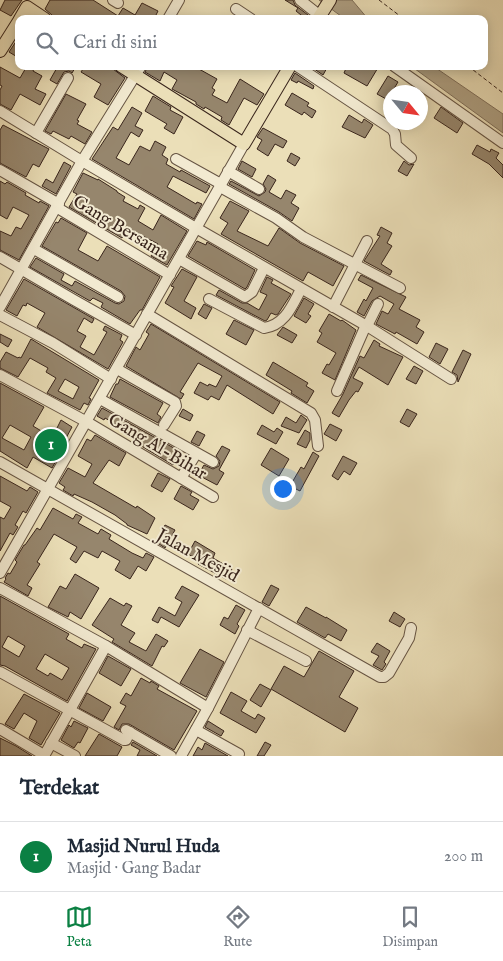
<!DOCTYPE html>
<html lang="id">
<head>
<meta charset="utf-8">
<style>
  :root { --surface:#fff; --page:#f6f6f7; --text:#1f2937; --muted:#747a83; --line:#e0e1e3; --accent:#0b8043 }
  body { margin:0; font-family:"IM FELL English",serif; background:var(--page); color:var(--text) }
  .compass { position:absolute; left:383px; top:85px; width:45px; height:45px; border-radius:50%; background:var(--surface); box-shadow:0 2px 12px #0003; rotate:119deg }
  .you { position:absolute; left:282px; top:488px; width:18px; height:18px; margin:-12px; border:4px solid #fff; border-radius:50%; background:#1a73e8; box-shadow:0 0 0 8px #1a73e833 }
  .badge { display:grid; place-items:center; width:32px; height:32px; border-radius:50%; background:var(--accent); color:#fff; font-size:16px; font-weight:700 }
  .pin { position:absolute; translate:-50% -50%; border:2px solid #fff; box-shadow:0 1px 5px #0006 }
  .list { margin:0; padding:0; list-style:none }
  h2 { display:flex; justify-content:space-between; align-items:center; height:65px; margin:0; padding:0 20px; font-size:21px }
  h2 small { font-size:16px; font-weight:400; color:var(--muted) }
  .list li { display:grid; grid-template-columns:32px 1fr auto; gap:15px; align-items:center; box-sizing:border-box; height:70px; padding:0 20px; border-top:1px solid var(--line) }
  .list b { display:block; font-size:19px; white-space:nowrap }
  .list p { margin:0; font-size:16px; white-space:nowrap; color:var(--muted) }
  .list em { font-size:16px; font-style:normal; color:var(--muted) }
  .icon { flex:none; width:28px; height:28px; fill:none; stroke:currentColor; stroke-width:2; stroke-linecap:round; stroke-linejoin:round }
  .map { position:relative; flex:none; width:503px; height:756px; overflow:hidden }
  .search { position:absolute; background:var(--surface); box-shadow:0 2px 12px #0003; left:15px; right:15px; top:15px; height:55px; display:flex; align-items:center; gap:12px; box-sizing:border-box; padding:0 18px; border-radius:10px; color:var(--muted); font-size:19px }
  .sheet { height:135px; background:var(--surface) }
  nav { display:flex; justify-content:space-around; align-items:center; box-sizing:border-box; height:70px; border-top:1px solid var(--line); background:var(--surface); font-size:14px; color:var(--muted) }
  nav a { display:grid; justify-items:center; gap:2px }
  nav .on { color:var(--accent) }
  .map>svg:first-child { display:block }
  .water { fill:#aea083; stroke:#7f6f5a }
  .building { fill:#96866d; stroke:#39251c; fill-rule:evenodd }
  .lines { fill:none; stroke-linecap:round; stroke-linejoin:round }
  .minor-casing { stroke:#665443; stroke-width:12 }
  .major-casing { stroke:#39251c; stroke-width:14 }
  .path { stroke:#39251c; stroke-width:1; stroke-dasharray:4 2.5; stroke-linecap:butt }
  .minor { stroke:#f2ead1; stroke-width:10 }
  .major { stroke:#ebdfb8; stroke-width:12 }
  .labels { text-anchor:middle; stroke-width:4; stroke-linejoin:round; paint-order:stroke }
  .street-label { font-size:18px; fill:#39251c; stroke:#f2ead1 }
</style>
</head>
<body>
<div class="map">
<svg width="503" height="756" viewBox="0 0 503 756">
  <rect width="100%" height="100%" fill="#ebdfb8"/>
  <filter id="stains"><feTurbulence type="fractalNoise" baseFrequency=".004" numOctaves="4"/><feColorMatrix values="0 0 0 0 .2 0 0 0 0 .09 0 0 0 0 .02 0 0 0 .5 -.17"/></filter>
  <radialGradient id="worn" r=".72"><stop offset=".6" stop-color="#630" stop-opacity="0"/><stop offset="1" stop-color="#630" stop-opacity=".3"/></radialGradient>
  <g class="water">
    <polygon points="319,0 352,0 368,19 345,19"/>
    <polygon points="411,66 433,66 503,114 503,133"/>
  </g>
  <g class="building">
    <polygon points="5,0 22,0 11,16 0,10"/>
    <polygon points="50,0 93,0 118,16 123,8 135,15 142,3 158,11 154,19 53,19 52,15 45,9"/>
    <polygon points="285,0 293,0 295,5 308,15 306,19 296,11 298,8"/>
    <polygon points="17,40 19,41 19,58 9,52"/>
    <polygon points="27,66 35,66 33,71 42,76 35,89 46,94 40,105 20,94 11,110 0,104 0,90 2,86 0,85 0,67 20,78"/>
    <polygon points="58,66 71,66 75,68 72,73 69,71 64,72 57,84 50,80"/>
    <polygon points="85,66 109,66 125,78 108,105 94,97 101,84 81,72"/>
    <polygon points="148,66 200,66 199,69 217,79 212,88 215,90 212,95 227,103 240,79 264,94 257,105 244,98 229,125 221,120 222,117 205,107 204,109 196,104 196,102 172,89 177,80 164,72 160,81 145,72"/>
    <polygon points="310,66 328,66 323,75"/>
    <polygon points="347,66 379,66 367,86 344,73"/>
    <polygon points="295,73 314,86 313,89 298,81 297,83 291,80"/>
    <polygon points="388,76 398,82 392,92 390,92 388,100 377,94"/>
    <polygon points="292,93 309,103 307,106 316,111 312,118 304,112 302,115 285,105"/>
    <polygon points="66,94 86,104 77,120 79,121 77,124 92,132 85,144 71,136 69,139 53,131 51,134 45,131"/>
    <polygon points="153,96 171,107 170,110 183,117 174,134 164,128 167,124 145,111"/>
    <polygon points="132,107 142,113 135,126 143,130 139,137 131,132 116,158 129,165 140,146 150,151 155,141 166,147 162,155 168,159 166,164 180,172 181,170 210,186 206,193 173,176 167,187 196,204 197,202 202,204 194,219 92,159 113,127 118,130"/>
    <polygon points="441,107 463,123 457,133 434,118"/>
    <polygon points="349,115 362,123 364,119 373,125 365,138 342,127"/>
    <polygon points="3,125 49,149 39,167 33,164 26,177 0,163 0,130"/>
    <polygon points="263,128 287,141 283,148 275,144 268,156 257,149 262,140 257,137"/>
    <polygon points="477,145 490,152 491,149 499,153 496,158 503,165 503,178 489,164 472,154"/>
    <polygon points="291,153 300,158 295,166 287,161"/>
    <polygon points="242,161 256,169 252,177 238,169"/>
    <polygon points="404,161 409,165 414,164 407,176 398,171"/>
    <polygon points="64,162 71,166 56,194 42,186 46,179 53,183"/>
    <polygon points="83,173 98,180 98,179 117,191 117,192 125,197 123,201 138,209 140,205 145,208 138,221 153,230 161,215 187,231 167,265 151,256 158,244 128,228 122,238 69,207 77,194 73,192"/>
    <polygon points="268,175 276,180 269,192 281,199 286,190 296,195 291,203 299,208 292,221 279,212 229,184 231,181 259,196 265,192 266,189 263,184"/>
    <polygon points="0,181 5,184 7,182 26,193 25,195 39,203 40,201 49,206 19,260 0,250 0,231 11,236 16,227 21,229 29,215 13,207 7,219 0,215"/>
    <polygon points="230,201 249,211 237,231 268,246 279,228 300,243 344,266 333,286 308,272 303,281 221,234 228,223 220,218"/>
    <polygon points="61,218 87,233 78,250 98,261 107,246 160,277 142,310 140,310 130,324 101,307 103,303 93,298 90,301 30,267 36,258 64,274 61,280 72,286 75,281 115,303 119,304 124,301 125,296 121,291 42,246 56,222 58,223"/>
    <polygon points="381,227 392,233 387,243 392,246 381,264 392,271 390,275 364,261 380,236 377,235"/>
    <polygon points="197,241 206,245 207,242 255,270 247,287 245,289 188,256"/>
    <polygon points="182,269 197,277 184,301 196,308 191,319 165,303 174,287 171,286"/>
    <polygon points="361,275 406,297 399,309 420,320 416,327 424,332 417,344 396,332 395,334 376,324 382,311 388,314 394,304 380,296 372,301 364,316 357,312 364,299 366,301 373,288 358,280"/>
    <polygon points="267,277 273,280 271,283 291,294 278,314 276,315 271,313 267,320 265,321 216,295 219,290 242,303 247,303 259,310 267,295 260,292"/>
    <polygon points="24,279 94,319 92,323 84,318 77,331 86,336 80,347 94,355 107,332 103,330 105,326 122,335 120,340 123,342 108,369 37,327 45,313 27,303 26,306 23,305 17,316 6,310"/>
    <polygon points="304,298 314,304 308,314 311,316 306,323 294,316"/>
    <polygon points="204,304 212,308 206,319 198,314"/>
    <polygon points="329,314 341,321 342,320 356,330 335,380 322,373 327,364 329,365 336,353 317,342 322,333 319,331"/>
    <polygon points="234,320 254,330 246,345 226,334"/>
    <polygon points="151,324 280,402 273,414 227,385 219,400 211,396 208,400 194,393 200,382 208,386 209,384 216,387 222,376 198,363 180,392 184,394 181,399 126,366 136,347 140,350 149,334 146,332"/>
    <polygon points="283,327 297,335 292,343 277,335"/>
    <polygon points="0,334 12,340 8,347 0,342"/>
    <path d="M31,339L99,380L89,398L91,399L88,405L84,403L80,410L47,393L56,378L46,372L48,368L30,358L18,377L0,368V362L6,352L18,358L19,357L21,358ZM65,379L79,387L73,399L58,391Z"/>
    <polygon points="374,340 380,344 379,346 403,357 388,385 359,367 353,378 363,383 358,392 356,391 349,400 339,417 332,413 343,394 360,356 364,358"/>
    <polygon points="436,343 448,349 440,364 429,357"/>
    <polygon points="463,350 471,354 458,382 457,375 452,372"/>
    <polygon points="273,362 308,383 306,386 314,391 307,403 291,393 292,391 266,375"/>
    <polygon points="414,366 423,371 416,384 406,379"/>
    <polygon points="120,379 163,403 157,414 161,417 158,423 110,397 116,384 118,384"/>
    <path d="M0,383L44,407L33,426L48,435L50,431L54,434L61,420L72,427L65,440L67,441L52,468L33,457L27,468L0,451ZM10,425L31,437L24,450L2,438Z"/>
    <polygon points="102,408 181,452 173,465 138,444 139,442 125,433 126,430 105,418 104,420 97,416"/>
    <polygon points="183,409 193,415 190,421 179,416"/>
    <polygon points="407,409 417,414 409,427 400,422"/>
    <polygon points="301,415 307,420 299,433 281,426 286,417 296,423"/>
    <polygon points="330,424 342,430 336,441 324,434"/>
    <polygon points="262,425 274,432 277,428 283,432 276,444 257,434"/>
    <polygon points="305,430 310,433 310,440 306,448 297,444"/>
    <polygon points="197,431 205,435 199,446 191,442"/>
    <polygon points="95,435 126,453 119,466 109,460 93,483 136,508 137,506 155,518 147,534 127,525 127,524 115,515 92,502 74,494 73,496 63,490 65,487 59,483 68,468 85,477 92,464 78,456 87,439 91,441"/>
    <polygon points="222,446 230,450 219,470 224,473 217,485 198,475 204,465 213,469 219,466 220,461 216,456"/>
    <polygon points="271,448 289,459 279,476 261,465"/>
    <polygon points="313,452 319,456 300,491 290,486 301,467 304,469"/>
    <polygon points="343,456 357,463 350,475 344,471 338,480 332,476"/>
    <polygon points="158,473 170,479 162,492 151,486"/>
    <polygon points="0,476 27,491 30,487 38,492 26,513 23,511 15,525 18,527 13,535 10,533 0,551 0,517 4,519 11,507 0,501"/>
    <polygon points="181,486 192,492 190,495 199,500 193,510 174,499"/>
    <polygon points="53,508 73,519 76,514 82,517 78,523 98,534 101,529 111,535 109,539 132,553 143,558 146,553 154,557 146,571 138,566 130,579 115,570 120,561 102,551 98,558 84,551 76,563 70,559 77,547 54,534 37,562 40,564 27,585 32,588 28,596 4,582 6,579 5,578 8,573 10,574 17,562 15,560 24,545 25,545 37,528 40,530"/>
    <polygon points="165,525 175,530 165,548 156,542"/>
    <polygon points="195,541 215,553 213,558 232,569 226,579 198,564 200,561 188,554"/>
    <polygon points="75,574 99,588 81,619 70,612 68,617 48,607 60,586 66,589"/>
    <polygon points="271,585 279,589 269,606 262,602"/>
    <polygon points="182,586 199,595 179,627 161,617 158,623 152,620 159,607 175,616 182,602 175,598"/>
    <path d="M0,596L69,634L66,639L82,648L84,644L96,649L67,701L5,666L0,665ZM8,636L25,646L19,657L2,647ZM45,654L69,668L62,680L50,673L48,676L36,669Z"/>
    <polygon points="110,598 124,606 126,603 132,606 121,625 135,633 129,642 146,651 156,634 168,641 164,647 162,646 152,666 112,642 114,639 92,625"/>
    <polygon points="236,605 245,610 237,624 239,626 235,634 220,625 224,617 228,619"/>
    <polygon points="306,607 326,618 326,617 347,630 341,641 328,634 325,638 297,622"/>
    <polygon points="394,612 405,619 400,627 389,621"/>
    <polygon points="377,643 390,651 384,662 386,664 382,670 373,665 379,656 371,652"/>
    <polygon points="200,649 224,662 206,697 180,683"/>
    <polygon points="319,651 354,671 339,697 358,708 345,732 271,689 284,666 304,677"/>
    <polygon points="108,656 131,669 121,686 99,673"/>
    <polygon points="141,678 150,683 151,681 159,686 157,689 197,711 174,750 129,724 122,724 119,730 114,727 126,706 120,703 126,693 131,696"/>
    <polygon points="260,684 271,690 261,707 250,700"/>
    <polygon points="231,692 247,701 241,711 255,719 258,714 265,718 256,733 220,713"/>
    <polygon points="87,693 111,707 103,721 79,708"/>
    <polygon points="24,694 60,713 41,745 29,738 37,721 24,713 14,729 5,724"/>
    <polygon points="74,721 88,728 80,743 78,742 74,748 61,740 69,725 71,727"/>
    <polygon points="208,721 224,731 221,736 205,727"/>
    <polygon points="99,734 122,747 117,756 85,756"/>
    <polygon points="0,738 16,746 32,756 0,756"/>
    <polygon points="133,742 157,756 137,756 140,750 131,745"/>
    <polygon points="265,742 271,745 264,756 257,756"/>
    <polygon points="205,743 228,756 193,756 198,747 202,750"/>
  </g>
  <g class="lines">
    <defs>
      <g id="minor">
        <polyline points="113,0 118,3"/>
        <polyline points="300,0 324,19"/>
        <polyline points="236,9 251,19"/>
        <polyline points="168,19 179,0"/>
        <polyline points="297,66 392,129 395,134 396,145 411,158"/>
        <polyline points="394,66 503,143"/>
        <polyline points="0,111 82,161 196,228 367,326 451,379"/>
        <polyline points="36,133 68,78"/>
        <polyline points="176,159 221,184"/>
        <polyline points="0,170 59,204"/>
        <polyline points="228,171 259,189"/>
        <polyline points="220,187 276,218 303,237 400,288"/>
        <polyline points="56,207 170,275"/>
        <polyline points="34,249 118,297"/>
        <polyline points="0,257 74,300 136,335"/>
        <polyline points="179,259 245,297 252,292 264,268"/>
        <path d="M209,299L264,328C285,325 292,306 301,289"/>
        <polyline points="0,307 82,161 141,66"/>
        <polyline points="333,307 367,241"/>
        <polyline points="147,314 311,413 315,420 318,446"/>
        <polyline points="0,315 53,343 111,379"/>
        <polyline points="367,326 378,304"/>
        <polyline points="117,369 175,402 176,406 164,425"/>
        <polyline points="0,375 87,422 213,497"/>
        <polyline points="337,391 366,325"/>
        <polyline points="100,399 213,462"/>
        <polyline points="0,462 380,677 384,677 389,673 409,638 411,628"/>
        <polyline points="181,478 196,454"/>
        <polyline points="0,573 244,144"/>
        <polyline points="0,588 106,646 208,708"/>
        <polyline points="247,630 306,661"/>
        <polyline points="0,672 124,740 126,740 130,732"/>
        <polyline points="0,729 44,755"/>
        <polyline points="126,730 171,756"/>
        <polyline points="196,730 239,754"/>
        <polyline points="51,743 75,756"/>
        <polyline points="44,756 106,646"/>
        <polyline points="181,756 208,708 259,608"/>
      </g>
      <g id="major">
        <polyline points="20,19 27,7 45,19"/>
        <polyline points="318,19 330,0"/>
        <polyline points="0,51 19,21"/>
        <polyline points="121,66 244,144 290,66"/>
      </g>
    </defs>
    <use href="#minor" class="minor-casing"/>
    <use href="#major" class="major-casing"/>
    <g class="path">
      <polyline points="379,0 404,19"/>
      <polyline points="468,66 503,93"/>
    </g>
    <use href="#minor" class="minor"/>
    <use href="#major" class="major"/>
  </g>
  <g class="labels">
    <g class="street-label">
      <text transform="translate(121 227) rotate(31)" y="6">Gang Bersama</text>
      <text transform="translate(158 446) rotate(31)" y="6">Gang Al-Bihar</text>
      <text transform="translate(198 555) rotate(29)" y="6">Jalan Mesjid</text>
    </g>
  </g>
  <rect width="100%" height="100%" filter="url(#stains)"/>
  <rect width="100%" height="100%" fill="url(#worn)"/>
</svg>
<svg class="compass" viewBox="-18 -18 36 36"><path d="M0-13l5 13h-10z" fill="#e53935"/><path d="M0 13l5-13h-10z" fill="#747a83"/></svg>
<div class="you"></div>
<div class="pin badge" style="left:51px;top:445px">1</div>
<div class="search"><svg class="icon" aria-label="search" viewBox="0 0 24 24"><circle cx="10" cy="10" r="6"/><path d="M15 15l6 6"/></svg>Cari di sini</div>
</div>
<section class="sheet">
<h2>Terdekat<small></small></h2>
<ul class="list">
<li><span class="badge">1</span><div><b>Masjid Nurul Huda</b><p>Masjid · Gang Badar</p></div><em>200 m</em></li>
</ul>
</section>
<nav>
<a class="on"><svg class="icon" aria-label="map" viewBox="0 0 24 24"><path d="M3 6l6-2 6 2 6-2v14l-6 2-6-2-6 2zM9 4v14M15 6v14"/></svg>Peta</a>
<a><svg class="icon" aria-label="directions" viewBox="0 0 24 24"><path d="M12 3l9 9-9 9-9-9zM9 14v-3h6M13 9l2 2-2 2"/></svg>Rute</a>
<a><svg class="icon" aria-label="saved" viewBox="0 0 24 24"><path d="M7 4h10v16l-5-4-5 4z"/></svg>Disimpan</a>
</nav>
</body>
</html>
